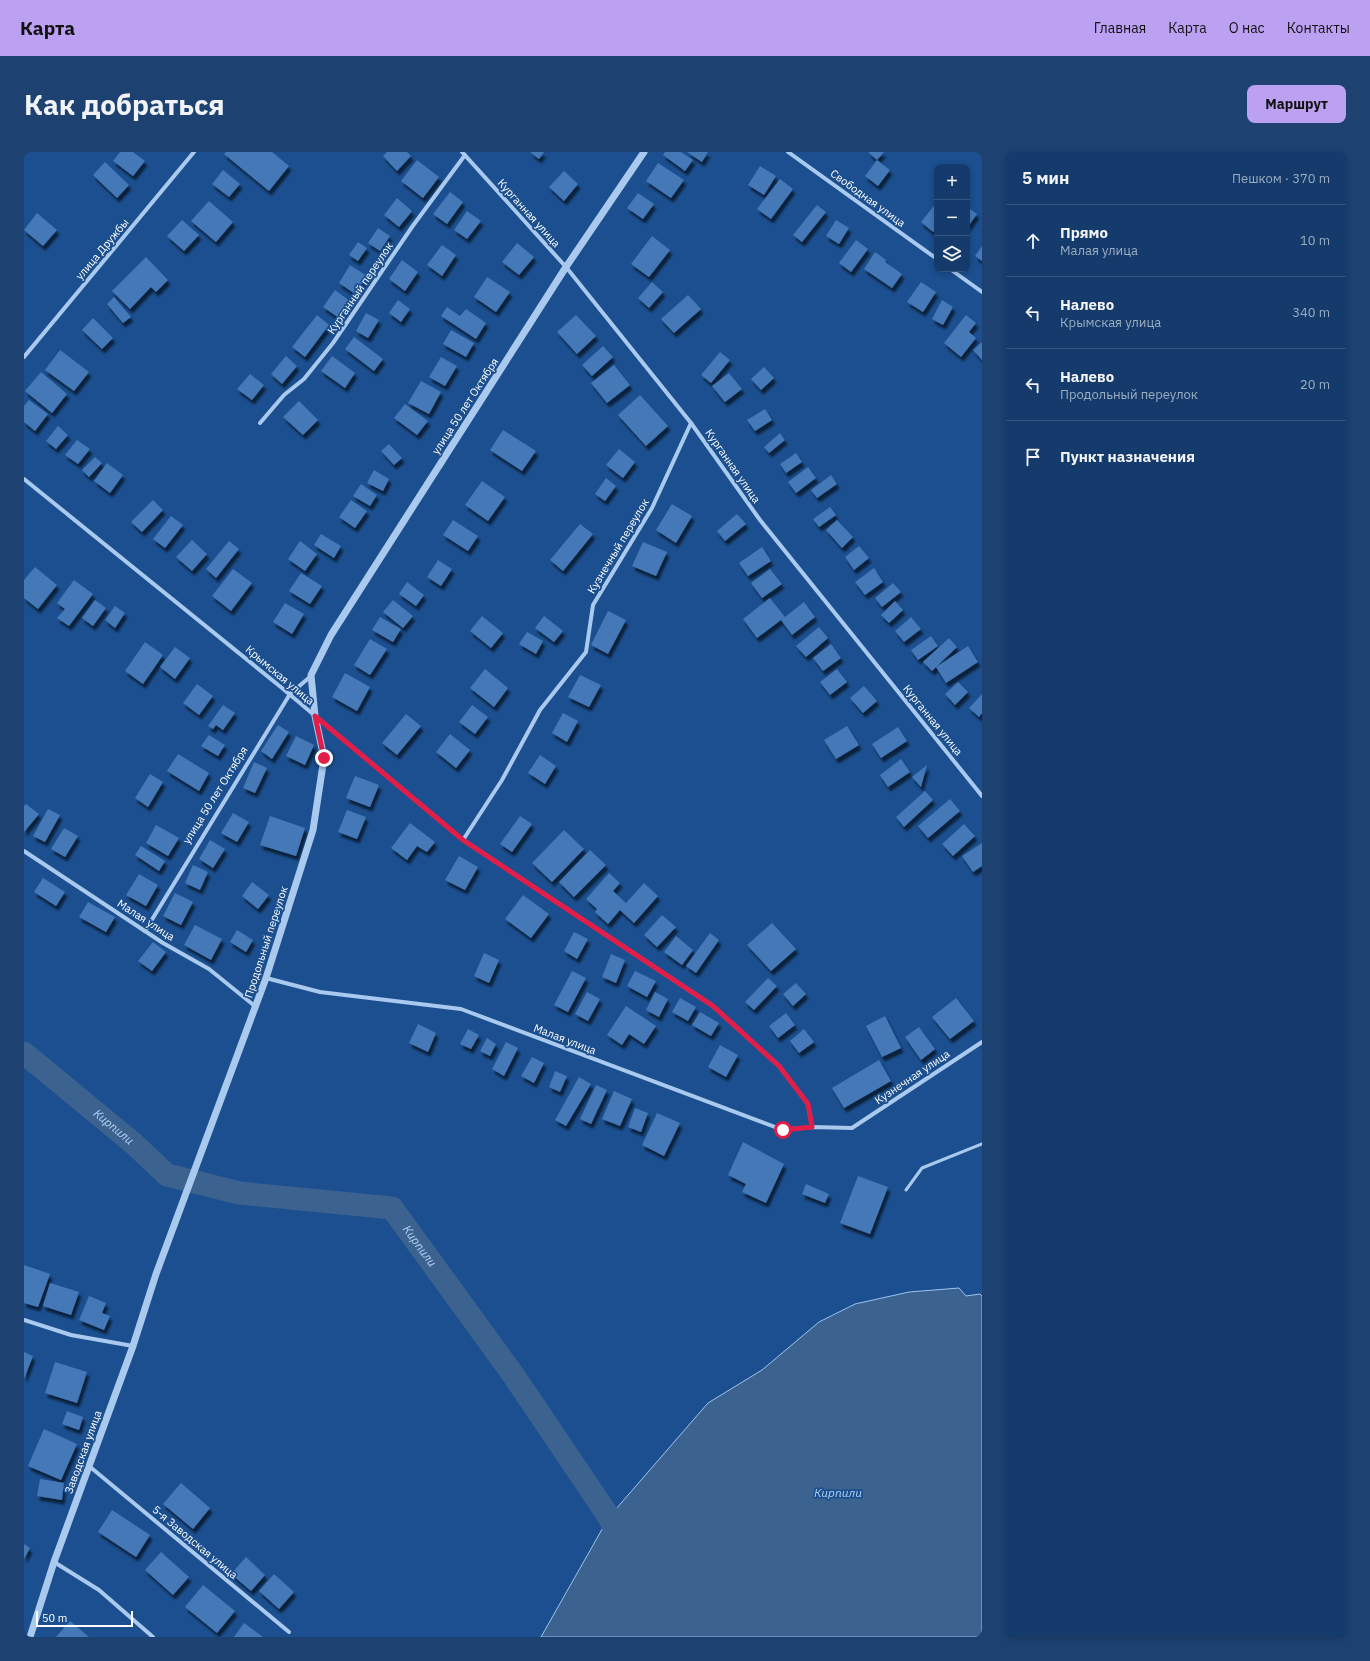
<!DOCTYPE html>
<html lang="ru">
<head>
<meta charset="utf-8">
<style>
  :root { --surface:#143b6b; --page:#1d4271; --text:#f1f3f6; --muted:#9dadc1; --line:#33557e; --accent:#bca0f2 }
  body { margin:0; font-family:"IBM Plex Sans",sans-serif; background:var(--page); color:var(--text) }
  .controls { position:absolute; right:12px; top:12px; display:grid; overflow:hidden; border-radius:8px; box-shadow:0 2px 6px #0003 }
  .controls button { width:36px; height:36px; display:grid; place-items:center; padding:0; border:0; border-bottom:1px solid var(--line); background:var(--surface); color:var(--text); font:20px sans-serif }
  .scale { position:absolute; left:12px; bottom:10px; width:97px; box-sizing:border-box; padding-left:4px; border:2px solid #fff; border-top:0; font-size:11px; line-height:14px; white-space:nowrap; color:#fff; -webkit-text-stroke:3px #1b4f8f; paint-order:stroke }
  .stop { position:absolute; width:12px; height:12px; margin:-9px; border:3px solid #e11d48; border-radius:50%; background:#fff }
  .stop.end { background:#e11d48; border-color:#fff; box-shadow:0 1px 4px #0008 }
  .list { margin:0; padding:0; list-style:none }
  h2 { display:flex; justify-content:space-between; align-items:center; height:52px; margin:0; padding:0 16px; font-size:17px }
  h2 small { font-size:13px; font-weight:400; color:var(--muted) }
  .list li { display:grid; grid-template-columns:26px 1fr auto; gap:12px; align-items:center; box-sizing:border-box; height:72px; padding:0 16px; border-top:1px solid var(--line) }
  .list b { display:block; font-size:15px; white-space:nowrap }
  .list p { margin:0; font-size:13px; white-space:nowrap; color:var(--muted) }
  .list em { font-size:13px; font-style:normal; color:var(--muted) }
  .icon { flex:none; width:22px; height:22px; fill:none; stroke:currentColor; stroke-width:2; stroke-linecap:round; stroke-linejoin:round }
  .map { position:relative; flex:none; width:958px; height:1485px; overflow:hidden; border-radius:8px }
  header { display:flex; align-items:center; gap:24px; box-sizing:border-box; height:56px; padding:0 20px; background:var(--accent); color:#111 }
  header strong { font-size:19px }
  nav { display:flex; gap:22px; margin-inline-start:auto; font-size:14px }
  .intro { display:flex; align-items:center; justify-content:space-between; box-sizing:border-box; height:96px; padding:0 24px }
  h1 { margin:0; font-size:28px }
  .button { padding:10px 18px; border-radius:8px; background:var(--accent); color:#111; font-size:14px; font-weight:700 }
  main { display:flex; gap:24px; padding:0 24px }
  aside { flex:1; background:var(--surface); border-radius:8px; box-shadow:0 2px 6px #0003 }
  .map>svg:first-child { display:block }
  .water { fill:#3c6290; stroke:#9cc4f0 }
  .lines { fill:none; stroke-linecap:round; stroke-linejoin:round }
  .river { stroke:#3c6290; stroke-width:23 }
  .building { fill:#4478b7; filter:url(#shadow) }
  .service { stroke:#a9c9ee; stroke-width:3 }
  .minor { stroke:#a9c9ee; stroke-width:4 }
  .tertiary { stroke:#a9c9ee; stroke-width:7 }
  .route { stroke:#e11d48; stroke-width:5 }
  .labels { text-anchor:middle; stroke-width:3.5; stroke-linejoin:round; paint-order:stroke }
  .street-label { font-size:11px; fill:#fff; stroke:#1b4f8f }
  .water-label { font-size:12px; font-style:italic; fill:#b5d3f5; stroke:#1b4f8f }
</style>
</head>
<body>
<header>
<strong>Карта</strong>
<nav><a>Главная</a><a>Карта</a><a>О нас</a><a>Контакты</a></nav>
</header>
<div class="intro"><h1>Как добраться</h1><a class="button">Маршрут</a></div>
<main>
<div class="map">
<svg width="958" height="1485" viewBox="0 0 958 1485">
  <defs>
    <filter id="shadow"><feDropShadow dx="2.5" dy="4.5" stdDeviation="1" flood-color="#0009"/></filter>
  </defs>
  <rect width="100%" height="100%" fill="#1b4f8f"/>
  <polygon class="water" points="935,1136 942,1144 956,1142 958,1144 958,1485 517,1485 585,1365 684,1251 738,1218 795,1170 831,1152 885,1140"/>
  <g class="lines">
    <path class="river" id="s1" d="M0,901L109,991L143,1023L215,1041L368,1056L490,1224L585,1365L599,1394"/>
  </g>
  <g class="building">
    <polygon points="96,0 109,0 121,9 109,24 89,9"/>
    <polygon points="202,0 248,0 265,14 245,39 200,2"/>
    <polygon points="363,0 383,0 387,4 373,19 359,4"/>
    <polygon points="506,0 520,0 515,7"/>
    <polygon points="641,0 657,0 669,8 661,19 639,3"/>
    <polygon points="663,0 684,0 678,10"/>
    <polygon points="844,0 860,0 853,8 866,18 854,34 841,24 853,8"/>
    <polygon points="393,8 415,25 399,46 377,29"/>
    <polygon points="81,10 105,33 93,46 69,23"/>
    <polygon points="634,11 660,28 647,46 622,29"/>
    <polygon points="736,14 752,24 740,43 724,33"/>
    <polygon points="199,18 216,32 205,45 188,32"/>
    <polygon points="540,19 554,32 540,49 525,35"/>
    <polygon points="756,27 769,37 747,67 733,57"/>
    <polygon points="426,40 439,50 423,72 409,62"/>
    <polygon points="614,41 630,52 619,67 603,56"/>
    <polygon points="373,46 388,59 375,75 360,63"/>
    <polygon points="185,49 209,70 192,90 167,69"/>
    <polygon points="913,50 913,76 909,80 897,70"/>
    <polygon points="793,53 802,60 778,90 769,83"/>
    <polygon points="943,55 953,62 943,76"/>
    <polygon points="443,59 457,69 443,87 430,78"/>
    <polygon points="13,61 33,78 19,94 0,78"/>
    <polygon points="158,68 175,83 160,99 143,84"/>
    <polygon points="812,68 825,76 815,92 802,84"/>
    <polygon points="354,76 366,84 356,99 344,91"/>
    <polygon points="628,84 646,98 625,125 607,112"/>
    <polygon points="832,88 844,97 827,120 815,111"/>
    <polygon points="334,90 343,96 334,109 325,103"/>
    <polygon points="493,91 510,105 495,123 478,110"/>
    <polygon points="418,93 432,103 418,124 403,113"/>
    <polygon points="958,94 958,109 951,104"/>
    <polygon points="851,100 862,108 861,110 878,122 868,136 840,117"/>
    <polygon points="122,105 144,128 132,140 127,135 106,157 88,139"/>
    <polygon points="378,108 394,120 381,139 365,127"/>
    <polygon points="326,113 343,124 331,142 315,131"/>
    <polygon points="463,125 486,140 472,160 450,145"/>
    <polygon points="628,130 639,140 625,156 614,146"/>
    <polygon points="897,130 912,140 899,160 883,150"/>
    <polygon points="311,138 327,150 315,166 299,155"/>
    <polygon points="664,143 677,157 650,181 637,167"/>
    <polygon points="90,145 107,165 99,171 83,152"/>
    <polygon points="374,148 386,157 377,170 365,161"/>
    <polygon points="918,148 929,155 919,173 908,167"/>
    <polygon points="423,155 436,164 442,157 462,171 452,187 417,164"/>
    <polygon points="342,161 355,168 344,186 332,179"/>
    <polygon points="293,163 305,173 281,205 268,195"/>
    <polygon points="552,163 572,184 553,202 533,180"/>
    <polygon points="942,163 952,171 945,180 952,186 937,205 920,191"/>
    <polygon points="69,166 89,186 78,197 58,178"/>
    <polygon points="427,178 450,191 442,205 419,192"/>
    <polygon points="330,185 359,207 350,219 321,197"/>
    <polygon points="958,190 958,208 949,198"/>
    <polygon points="579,194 589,205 568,224 558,213"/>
    <polygon points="36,198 65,220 50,239 21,218"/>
    <polygon points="696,200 706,208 687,231 677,223"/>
    <polygon points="262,204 273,214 258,232 247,222"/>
    <polygon points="308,204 331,221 321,236 297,219"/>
    <polygon points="417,205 433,214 421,234 405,225"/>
    <polygon points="590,213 606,233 583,251 567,231"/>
    <polygon points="740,215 750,226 737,238 727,227"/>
    <polygon points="17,220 43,242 28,261 1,239"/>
    <polygon points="705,221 718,237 701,250 688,234"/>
    <polygon points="226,222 240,233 228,248 213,237"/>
    <polygon points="397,229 417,240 405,262 384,251"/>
    <polygon points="616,243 644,274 622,294 594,263"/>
    <polygon points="5,248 24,262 11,279 0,270 0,254"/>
    <polygon points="275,249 294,268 279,283 259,265"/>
    <polygon points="381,252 404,269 393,283 370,266"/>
    <polygon points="741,257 748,268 731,279 723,268"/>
    <polygon points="34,274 44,283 32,297 22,289"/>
    <polygon points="479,278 512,299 498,319 466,298"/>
    <polygon points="756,281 761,288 745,301 740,295"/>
    <polygon points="53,288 66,297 54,312 41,303"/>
    <polygon points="365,292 378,306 370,313 357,299"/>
    <polygon points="595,297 611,310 599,326 582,313"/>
    <polygon points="772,301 778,310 762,321 756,312"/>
    <polygon points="71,305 78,311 65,325 58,318"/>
    <polygon points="83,311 99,323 86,341 70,329"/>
    <polygon points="784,315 792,326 772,341 764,330"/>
    <polygon points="350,318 365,327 359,339 343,331"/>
    <polygon points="807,323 813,332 793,346 787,338"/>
    <polygon points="582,326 592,334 581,349 571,342"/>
    <polygon points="458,329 481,345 464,369 441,353"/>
    <polygon points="337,332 353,343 346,354 329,344"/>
    <polygon points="129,348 139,358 118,380 107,370"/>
    <polygon points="327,348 343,359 331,376 315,365"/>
    <polygon points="648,352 668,364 652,391 632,378"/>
    <polygon points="806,355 812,363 795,375 789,367"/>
    <polygon points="713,362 722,372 701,389 693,379"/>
    <polygon points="147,364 159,373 141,396 129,387"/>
    <polygon points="429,368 454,384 444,399 419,383"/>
    <polygon points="813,368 829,385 818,396 802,378"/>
    <polygon points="556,372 569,382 539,419 526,408"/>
    <polygon points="297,382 317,394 310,406 290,393"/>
    <polygon points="168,388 183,402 168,419 152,405"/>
    <polygon points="205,389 215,397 192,426 182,417"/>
    <polygon points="276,389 293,402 281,419 264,407"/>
    <polygon points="619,390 643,400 632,424 608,414"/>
    <polygon points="835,394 845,406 830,418 821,405"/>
    <polygon points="738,395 747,409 724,424 715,411"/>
    <polygon points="414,408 428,417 417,434 403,425"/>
    <polygon points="11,415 33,433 14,457 0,446 0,428"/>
    <polygon points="850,416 859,430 841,443 831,430"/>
    <polygon points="209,417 228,431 207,459 188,444"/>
    <polygon points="746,417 758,432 738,446 727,431"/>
    <polygon points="277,421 298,434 286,452 265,439"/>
    <polygon points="50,428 69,442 45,474 33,466 41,457 33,451"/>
    <polygon points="383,430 400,443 392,454 375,442"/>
    <polygon points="869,431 877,440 858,455 851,446"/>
    <polygon points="746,446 761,465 780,450 791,465 768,483 757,468 733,486 719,467"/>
    <polygon points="71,448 82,456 69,474 58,466"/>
    <polygon points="369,448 389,464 379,476 359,460"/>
    <polygon points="871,449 879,458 865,471 857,463"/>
    <polygon points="261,451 280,462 268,482 249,470"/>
    <polygon points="91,454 101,461 91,476 81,468"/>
    <polygon points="584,459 602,468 584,502 567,493"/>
    <polygon points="458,464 479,481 467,496 446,479"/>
    <polygon points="520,464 539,479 530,490 511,476"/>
    <polygon points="356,465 377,477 369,490 348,478"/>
    <polygon points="887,465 897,477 880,490 871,479"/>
    <polygon points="795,475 804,486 782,505 772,494"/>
    <polygon points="503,480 519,489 512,502 495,492"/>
    <polygon points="907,484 914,494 894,508 887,498"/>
    <polygon points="925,486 933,495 908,519 899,510"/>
    <polygon points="346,487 363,497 346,523 330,513"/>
    <polygon points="121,490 139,503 119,532 101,519"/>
    <polygon points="807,492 817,506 799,519 789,506"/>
    <polygon points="944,494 954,510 922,531 912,515"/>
    <polygon points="151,495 166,506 151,527 136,515"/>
    <polygon points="461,517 484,536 470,555 446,536"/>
    <polygon points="813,517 823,530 806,543 796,530"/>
    <polygon points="321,521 346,535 333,559 308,545"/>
    <polygon points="556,523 577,533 565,555 544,545"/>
    <polygon points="934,530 944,540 931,553 921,542"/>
    <polygon points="173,532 189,544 175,563 159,551"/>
    <polygon points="840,534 853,549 839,561 826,546"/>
    <polygon points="958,542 958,561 955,565 945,556"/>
    <polygon points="199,553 211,561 199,578 192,573 189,577 184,574"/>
    <polygon points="448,553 464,565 451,582 435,570"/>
    <polygon points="539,561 554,569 543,590 528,581"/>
    <polygon points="382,562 397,574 373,603 358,591"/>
    <polygon points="254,573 265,580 248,607 237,599"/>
    <polygon points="823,574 835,593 812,607 800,588"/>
    <polygon points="874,575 883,589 857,606 848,592"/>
    <polygon points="426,582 446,598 432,616 412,600"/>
    <polygon points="185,583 201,593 194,604 177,594"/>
    <polygon points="272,584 290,593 281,613 262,604"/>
    <polygon points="154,602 185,621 175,639 143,619"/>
    <polygon points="516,603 532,614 521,632 504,621"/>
    <polygon points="877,607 886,620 864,635 856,623"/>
    <polygon points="230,610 243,616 231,641 219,636"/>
    <polygon points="903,613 897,635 888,625"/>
    <polygon points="126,622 139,630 124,655 111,646"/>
    <polygon points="331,624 355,633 346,655 322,646"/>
    <polygon points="901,639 909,648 880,675 872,665"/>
    <polygon points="926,647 936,659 904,686 894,674"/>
    <polygon points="2,652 15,662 0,680 0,654"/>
    <polygon points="24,657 36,663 21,690 9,684"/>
    <polygon points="323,658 342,665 333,687 314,680"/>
    <polygon points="209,661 225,670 213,690 197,681"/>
    <polygon points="246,664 281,676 272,704 236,693"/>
    <polygon points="496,664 508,672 488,700 476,692"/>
    <polygon points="386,671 411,690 403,700 393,694 383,708 367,696"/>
    <polygon points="940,672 951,684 929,704 918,692"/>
    <polygon points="132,673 155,686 144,704 122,691"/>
    <polygon points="40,676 54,684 41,705 27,697"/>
    <polygon points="540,678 560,697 528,730 508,711"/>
    <polygon points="186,688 201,697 189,716 175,707"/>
    <polygon points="958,691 958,714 949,720 938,704"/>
    <polygon points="117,694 141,709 135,719 111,703"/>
    <polygon points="566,698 582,713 550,745 535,730"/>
    <polygon points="435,704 454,715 441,738 421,728"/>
    <polygon points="169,713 184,720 176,738 161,731"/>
    <polygon points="585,721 596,731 589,739 602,751 620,731 634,744 610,771 596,758 584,772 571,760 573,757 562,747"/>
    <polygon points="115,722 134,733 122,754 102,743"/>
    <polygon points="19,726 41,740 32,754 10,740"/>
    <polygon points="228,730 245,743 234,757 218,744"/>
    <polygon points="151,741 169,750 157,773 139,764"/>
    <polygon points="499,743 525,762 507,786 481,767"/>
    <polygon points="64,750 91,765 82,780 55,765"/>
    <polygon points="638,763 652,775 633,795 620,783"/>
    <polygon points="748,771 772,797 747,819 723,793"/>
    <polygon points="171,773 198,787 187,808 160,793"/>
    <polygon points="213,778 229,788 222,800 206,790"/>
    <polygon points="550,780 564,787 553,807 540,799"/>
    <polygon points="686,781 695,788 672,821 662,814"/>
    <polygon points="652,784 669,798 658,813 640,800"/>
    <polygon points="129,790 142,800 128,819 114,809"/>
    <polygon points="460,801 475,808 465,831 450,824"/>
    <polygon points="587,802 601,808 592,831 578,825"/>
    <polygon points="548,819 562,826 544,860 530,853"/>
    <polygon points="611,819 632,829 623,845 603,834"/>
    <polygon points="744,826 753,834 730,858 721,850"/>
    <polygon points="772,831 782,842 769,854 759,842"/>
    <polygon points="563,840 576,847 564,869 551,862"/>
    <polygon points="631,840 644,847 635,865 622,858"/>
    <polygon points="656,846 672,855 664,869 648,860"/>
    <polygon points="932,846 950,869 926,887 908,865"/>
    <polygon points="602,854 632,874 620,892 605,882 598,893 583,883"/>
    <polygon points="676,860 695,871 687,884 668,873"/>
    <polygon points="762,861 771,873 754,886 745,874"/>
    <polygon points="861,864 877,896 858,905 842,874"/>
    <polygon points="394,872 412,881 404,900 385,891"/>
    <polygon points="895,875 911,897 897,908 881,885"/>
    <polygon points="444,877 455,883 447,897 436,892"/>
    <polygon points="780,877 790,890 775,901 766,889"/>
    <polygon points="463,886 472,892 466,904 456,899"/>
    <polygon points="482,890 494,896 480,924 468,917"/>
    <polygon points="696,893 714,903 702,925 684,915"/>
    <polygon points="508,905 520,911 510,931 497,924"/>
    <polygon points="855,908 867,929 820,956 808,936"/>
    <polygon points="531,919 543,924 536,940 525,935"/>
    <polygon points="555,925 567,932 542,974 531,968"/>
    <polygon points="572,933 583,938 567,972 556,967"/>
    <polygon points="590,939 608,947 596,974 578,967"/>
    <polygon points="611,956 624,961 617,980 604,975"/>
    <polygon points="633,961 656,971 640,1004 618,993"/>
    <polygon points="719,990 760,1012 742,1051 718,1040 722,1032 704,1023"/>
    <polygon points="834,1024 864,1035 846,1082 816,1071"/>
    <polygon points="782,1032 805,1042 801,1051 778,1042"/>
    <polygon points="0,1113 26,1122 14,1155 0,1151"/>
    <polygon points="26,1131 55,1140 47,1163 19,1154"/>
    <polygon points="65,1144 82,1151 78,1161 86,1164 80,1178 55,1168"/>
    <polygon points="0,1200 9,1204 0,1227"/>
    <polygon points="31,1210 63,1220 53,1251 21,1241"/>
    <polygon points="43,1259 59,1265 55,1278 38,1272"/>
    <polygon points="20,1277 53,1292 37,1328 4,1314"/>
    <polygon points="16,1327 40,1331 38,1348 13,1344"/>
    <polygon points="157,1331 186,1356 169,1377 139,1352"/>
    <polygon points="88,1358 126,1383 112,1405 74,1380"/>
    <polygon points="0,1392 6,1396 0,1407"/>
    <polygon points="137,1400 165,1425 149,1443 121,1418"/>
    <polygon points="222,1405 241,1423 227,1439 207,1422"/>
    <polygon points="250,1422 270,1440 255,1457 235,1439"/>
    <polygon points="179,1433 211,1459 193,1481 161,1455"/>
    <polygon points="46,1469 65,1485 32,1485"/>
    <polygon points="220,1471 239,1485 210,1485"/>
  </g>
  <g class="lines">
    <polyline class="service" points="882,1038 898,1016 958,992"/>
    <g class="minor">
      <polyline points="438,0 542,115 667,271 736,368 958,644"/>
      <polyline points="764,0 913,107"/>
      <polyline points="926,117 958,140"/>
      <polyline points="0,205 170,0"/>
      <polyline points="236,271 260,243 280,227 309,191 388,75 441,3"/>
      <polyline points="0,327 258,536 439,688 689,854 755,914 784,952 788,975"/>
      <polyline points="439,688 478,628 516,558 562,500 569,453 628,356 667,271"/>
      <polyline points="0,699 139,791 185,817 232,855"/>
      <polyline points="121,779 266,542 287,524"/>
      <polyline points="242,826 296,840 437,857 759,978 788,975 828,976 958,890"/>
      <polyline points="0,1168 47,1183 109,1194"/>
      <polyline points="65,1314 265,1480"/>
      <polyline points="30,1410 75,1438 129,1485"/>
    </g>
    <polyline class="tertiary" points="6,1485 30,1410 109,1194 132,1122 242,826 289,678 300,606 291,564 287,523 307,483 542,115 620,0"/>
  </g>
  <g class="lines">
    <polyline class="route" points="300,606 291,564 439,688 689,854 755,914 784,952 788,975 759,978"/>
  </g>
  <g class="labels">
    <g class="street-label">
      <text transform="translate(844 46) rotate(36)" y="4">Свободная улица</text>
      <text transform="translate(505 61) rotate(48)" y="4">Курганная улица</text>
      <text transform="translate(78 97) rotate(-50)" y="4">улица Дружбы</text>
      <text transform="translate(336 136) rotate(-56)" y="4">Курганный переулок</text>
      <text transform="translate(441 254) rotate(-57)" y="4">улица 50 лет Октября</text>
      <text transform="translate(709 314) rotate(55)" y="4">Курганная улица</text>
      <text transform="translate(594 394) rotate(-59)" y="4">Кузнечный переулок</text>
      <text transform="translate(256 523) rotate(40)" y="4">Крымская улица</text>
      <text transform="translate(909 568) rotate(51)" y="4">Курганная улица</text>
      <text transform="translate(191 643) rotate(-58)" y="4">улица 50 лет Октября</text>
      <text transform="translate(122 768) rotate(33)" y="4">Малая улица</text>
      <text transform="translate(242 790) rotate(-72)" y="4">Продольный переулок</text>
      <text transform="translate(541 887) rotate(21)" y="4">Малая улица</text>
      <text transform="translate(888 925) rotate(-34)" y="4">Кузнечная улица</text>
      <text transform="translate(59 1300) rotate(-70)" y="4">Заводская улица</text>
      <text transform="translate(171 1390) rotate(40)" y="4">5-я Заводская улица</text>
    </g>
    <g class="water-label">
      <text dy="4" stroke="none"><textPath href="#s1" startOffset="116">Кирпили</textPath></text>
      <text dy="4" stroke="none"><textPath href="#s1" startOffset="463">Кирпили</textPath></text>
      <text x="814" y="1345">Кирпили</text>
    </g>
  </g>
</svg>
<div class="controls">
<button>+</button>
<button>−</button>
<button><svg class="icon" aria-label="layers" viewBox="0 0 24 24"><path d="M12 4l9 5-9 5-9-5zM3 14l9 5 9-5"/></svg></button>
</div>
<div class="scale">50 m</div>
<div class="stop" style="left:759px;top:978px"></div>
<div class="stop end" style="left:300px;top:606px"></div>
</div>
<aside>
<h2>5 мин<small>Пешком · 370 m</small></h2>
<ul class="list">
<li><svg class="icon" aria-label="ahead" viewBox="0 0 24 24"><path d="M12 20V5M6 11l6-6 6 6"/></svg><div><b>Прямо</b><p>Малая улица</p></div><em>10 m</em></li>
<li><svg class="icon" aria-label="left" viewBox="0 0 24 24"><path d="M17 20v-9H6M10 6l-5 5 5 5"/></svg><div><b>Налево</b><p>Крымская улица</p></div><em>340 m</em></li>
<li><svg class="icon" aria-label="left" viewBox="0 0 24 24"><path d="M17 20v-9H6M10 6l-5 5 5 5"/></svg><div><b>Налево</b><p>Продольный переулок</p></div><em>20 m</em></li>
<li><svg class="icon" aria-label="arrive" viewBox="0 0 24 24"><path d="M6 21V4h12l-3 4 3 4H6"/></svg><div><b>Пункт назначения</b></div></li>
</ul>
</aside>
</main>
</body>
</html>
